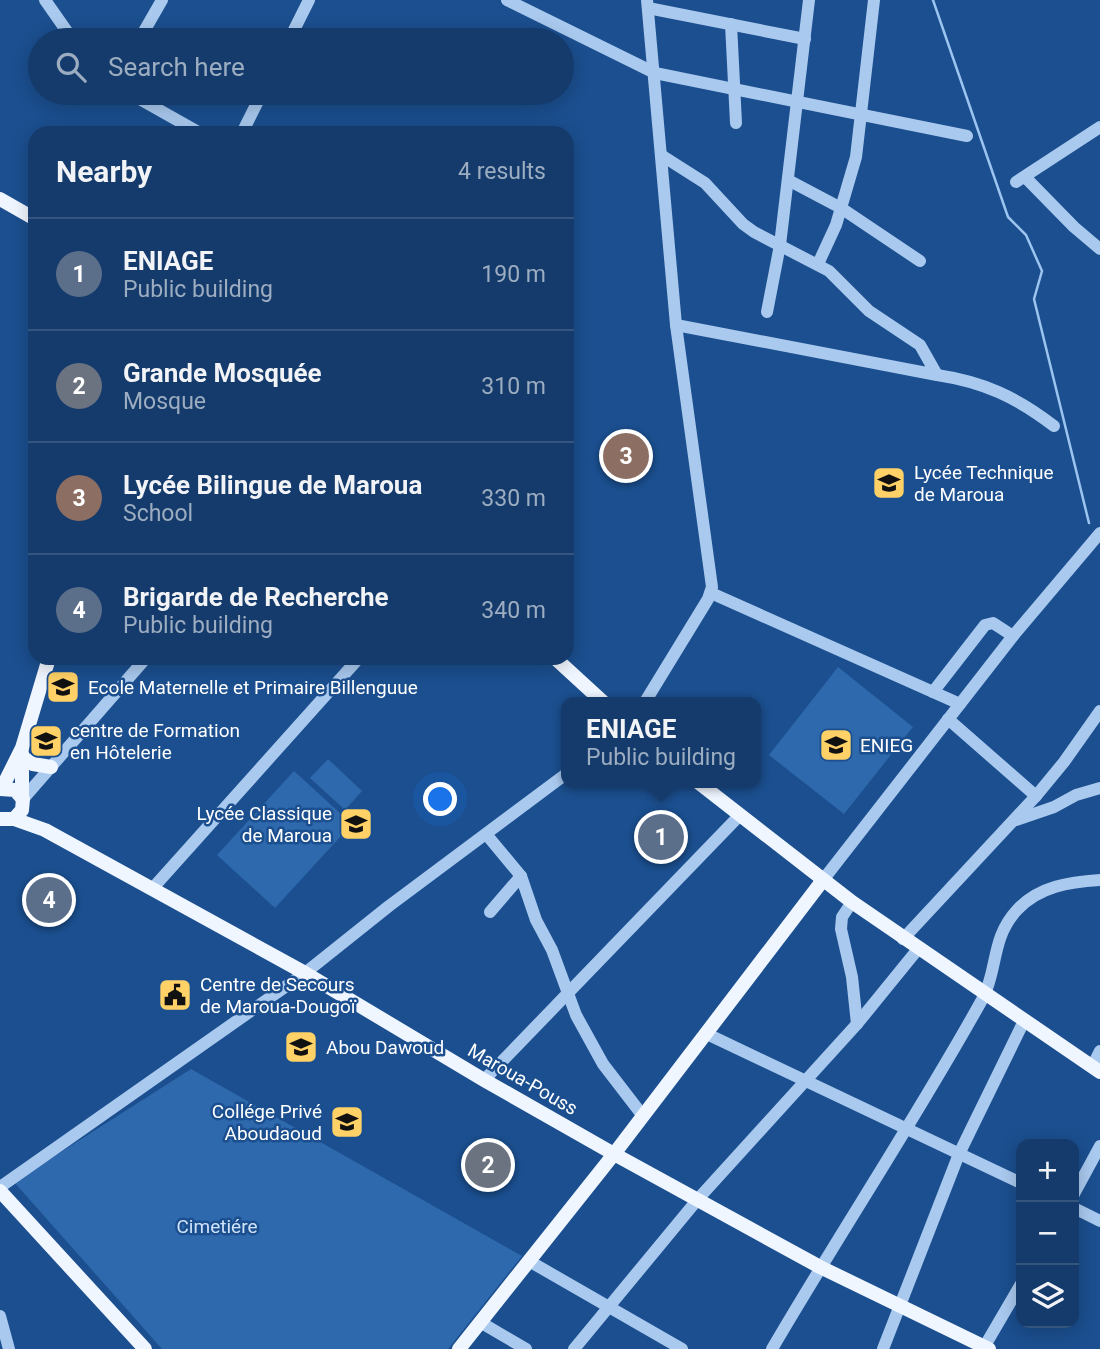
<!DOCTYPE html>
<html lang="en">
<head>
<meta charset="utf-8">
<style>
  :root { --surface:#143b6b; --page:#214673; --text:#f1f3f6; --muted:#9dadc1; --line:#33557e; --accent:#ffd166 }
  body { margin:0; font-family:Roboto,sans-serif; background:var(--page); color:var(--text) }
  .controls { position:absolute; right:21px; bottom:21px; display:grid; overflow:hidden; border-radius:14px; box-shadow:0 4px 18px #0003 }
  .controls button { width:63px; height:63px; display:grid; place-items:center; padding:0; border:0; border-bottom:2px solid var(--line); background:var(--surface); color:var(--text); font:35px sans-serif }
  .you { position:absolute; left:441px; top:800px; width:24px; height:24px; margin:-18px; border:5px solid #fff; border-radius:50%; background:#1a73e8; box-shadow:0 0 0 10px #1a73e833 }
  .badge { display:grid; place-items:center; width:46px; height:46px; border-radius:50%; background:var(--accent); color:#fff; font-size:23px; font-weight:700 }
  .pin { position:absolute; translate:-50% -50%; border:4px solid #fff; box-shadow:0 2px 7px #0006 }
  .popup { position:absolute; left:561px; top:697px; width:200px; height:91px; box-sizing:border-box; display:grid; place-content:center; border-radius:14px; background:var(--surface); filter:drop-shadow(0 2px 5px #0005); font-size:23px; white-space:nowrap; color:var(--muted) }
  .popup b { font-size:26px; color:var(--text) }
  .popup::after { content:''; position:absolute; left:50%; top:100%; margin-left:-14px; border:14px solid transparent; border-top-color:var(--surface) }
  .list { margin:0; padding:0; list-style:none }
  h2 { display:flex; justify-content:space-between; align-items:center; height:91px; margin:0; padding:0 28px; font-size:30px }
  h2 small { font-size:23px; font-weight:400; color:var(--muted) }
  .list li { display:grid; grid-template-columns:46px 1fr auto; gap:21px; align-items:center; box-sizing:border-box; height:112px; padding:0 28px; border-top:2px solid var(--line) }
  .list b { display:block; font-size:26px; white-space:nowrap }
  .list p { margin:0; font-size:23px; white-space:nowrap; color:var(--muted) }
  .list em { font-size:23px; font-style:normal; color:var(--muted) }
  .icon { flex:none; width:38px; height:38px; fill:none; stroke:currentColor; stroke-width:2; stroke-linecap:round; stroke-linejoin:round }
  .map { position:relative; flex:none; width:1100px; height:1349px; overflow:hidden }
  .search { position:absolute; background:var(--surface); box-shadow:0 4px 18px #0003; left:28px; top:28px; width:546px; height:77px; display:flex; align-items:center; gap:18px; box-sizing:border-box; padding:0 24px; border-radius:38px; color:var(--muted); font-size:26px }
  .panel { position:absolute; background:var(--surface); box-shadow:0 4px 18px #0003; left:28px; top:126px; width:546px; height:539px; border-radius:21px }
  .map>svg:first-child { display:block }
  .green { fill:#2e69ad }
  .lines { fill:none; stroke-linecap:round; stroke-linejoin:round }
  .stream { stroke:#9cc4f0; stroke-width:2.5 }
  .minor { stroke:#a9c9ee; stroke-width:12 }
  .major { stroke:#f0f6ff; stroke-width:14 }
  .labels { text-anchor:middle; stroke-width:5; stroke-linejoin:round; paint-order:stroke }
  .poi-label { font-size:19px; fill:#fff; stroke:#1b4f8f; text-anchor:start }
  .street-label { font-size:19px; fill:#fff; stroke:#1b4f8f }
  .park-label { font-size:19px; fill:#cfe3fa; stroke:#1b4f8f }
</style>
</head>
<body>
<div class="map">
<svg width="1100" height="1349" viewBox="0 0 1100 1349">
  <rect width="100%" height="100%" fill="#1b4f8f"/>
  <g class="green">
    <polygon points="838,667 913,727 844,814 769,755"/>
    <polygon points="328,759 362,791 345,810 310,778"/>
    <polygon points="294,771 352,824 275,908 217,855"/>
    <polygon points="191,1069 522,1256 448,1349 162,1349 14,1182"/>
  </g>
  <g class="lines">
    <polyline class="stream" points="933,0 1008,217 1026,235 1042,271 1034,299 1089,523"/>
    <g class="minor">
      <polyline points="45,0 73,40"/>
      <polyline points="507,0 655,73 967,136"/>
      <polyline points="648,8 805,39"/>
      <polyline points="731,24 736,123"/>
      <polyline points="139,40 162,0"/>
      <polyline points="289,40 309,0"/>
      <polyline points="129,93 200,133"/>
      <polyline points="242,133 262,93"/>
      <polyline points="661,155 705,183 743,224 754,232 829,271 869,311 920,345 937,375 676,325"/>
      <polyline points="1025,177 1074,227 1100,249"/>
      <polyline points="788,180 841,208 920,261"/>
      <polyline points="1016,182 1100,127"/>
      <polyline points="818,264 836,225 856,157 874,0"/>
      <polyline points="767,312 780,245 809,0"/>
      <path d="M937,375C984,382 1016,397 1054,426"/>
      <polyline points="711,593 960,704"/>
      <polyline points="933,692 985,625 993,623 1013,636"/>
      <polyline points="645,702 708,599 712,587 676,325 647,0"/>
      <polyline points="948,719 1036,796"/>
      <polyline points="23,799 146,658"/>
      <polyline points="1016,820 1054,807 1076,795 1100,788"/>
      <polyline points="486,834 521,876 536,920 552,950 576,1015 603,1064 643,1116"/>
      <polyline points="823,880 1013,636 1100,533"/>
      <polyline points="152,889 359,658"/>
      <polyline points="852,902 842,917 841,929 852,977 857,1024"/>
      <polyline points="490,912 521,876"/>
      <polyline points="903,939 1036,796 1064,762 1100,711"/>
      <polyline points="707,1034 1021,1183"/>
      <polyline points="1092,1067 1100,1051"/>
      <polyline points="484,1080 739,816"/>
      <polyline points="0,1187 305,973 389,906 566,774"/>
      <polyline points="1074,1194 1100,1146"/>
      <polyline points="1074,1208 1100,1221"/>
      <polyline points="529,1261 682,1349"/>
      <polyline points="0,1316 9,1349"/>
      <polyline points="480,1322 526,1349"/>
      <polyline points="574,1349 698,1199 857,1024 918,949"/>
      <path d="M772,1349C841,1231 917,1117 983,998C998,969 991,938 1017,910C1039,886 1070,882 1100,880"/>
      <polyline points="883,1349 959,1154 1024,1021"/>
      <polyline points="983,1349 1021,1284"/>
    </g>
    <g class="major">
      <polyline points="0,199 35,219"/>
      <polyline points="555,658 603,702"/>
      <polyline points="22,753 22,798"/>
      <polyline points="22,757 33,764 51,767"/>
      <polyline points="699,783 852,902 1100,1072"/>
      <polyline points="2,788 22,748 49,658"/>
      <polyline points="0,789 15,790 23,799 22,810 14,819"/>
      <polyline points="0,819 14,819 45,830 305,973 484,1080 614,1154 820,1267 989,1349"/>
      <polyline points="0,1191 145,1349"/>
      <polyline points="459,1349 614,1154 823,880"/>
    </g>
  </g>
  <defs>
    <symbol id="school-square" viewBox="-11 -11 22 22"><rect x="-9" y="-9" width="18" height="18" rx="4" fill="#ffd166" stroke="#1b4f8f"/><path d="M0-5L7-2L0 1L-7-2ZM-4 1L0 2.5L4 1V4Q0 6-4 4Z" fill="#111"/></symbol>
    <symbol id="civic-square" viewBox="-11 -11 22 22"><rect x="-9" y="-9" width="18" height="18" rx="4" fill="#ffd166" stroke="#1b4f8f"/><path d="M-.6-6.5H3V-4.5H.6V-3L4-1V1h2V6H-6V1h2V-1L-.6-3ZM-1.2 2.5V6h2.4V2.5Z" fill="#111"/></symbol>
  </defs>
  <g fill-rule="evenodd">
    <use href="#school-square" x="870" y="464" width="38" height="38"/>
    <use href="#school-square" x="44" y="668" width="38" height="38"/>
    <use href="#school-square" x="27" y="722" width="38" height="38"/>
    <use href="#school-square" x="817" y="726" width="38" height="38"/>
    <use href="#school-square" x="337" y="805" width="38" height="38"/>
    <use href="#civic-square" x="156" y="976" width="38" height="38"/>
    <use href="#school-square" x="282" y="1028" width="38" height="38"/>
    <use href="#school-square" x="328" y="1103" width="38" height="38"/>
  </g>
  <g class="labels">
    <g class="poi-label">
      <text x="914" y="479">Lycée Technique<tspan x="914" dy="22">de Maroua</tspan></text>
      <text x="88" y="694">Ecole Maternelle et Primaire Billenguue</text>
      <text x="70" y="737">centre de Formation<tspan x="70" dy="22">en Hôtelerie</tspan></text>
      <text x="860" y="752">ENIEG</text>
      <text x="332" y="820" text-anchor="end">Lycée Classique<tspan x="332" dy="22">de Maroua</tspan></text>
      <text x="200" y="991">Centre de Secours<tspan x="200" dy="22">de Maroua-Dougoï</tspan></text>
      <text x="326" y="1054">Abou Dawoud</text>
      <text x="322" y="1118" text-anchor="end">Collége Privé<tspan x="322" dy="22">Aboudaoud</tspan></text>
    </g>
    <g class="street-label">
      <text transform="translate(523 1079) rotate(30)" y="7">Maroua-Pouss</text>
    </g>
    <g class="park-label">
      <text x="217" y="1233">Cimetiére</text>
    </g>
  </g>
</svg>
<div class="controls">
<button>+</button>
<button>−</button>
<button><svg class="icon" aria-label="layers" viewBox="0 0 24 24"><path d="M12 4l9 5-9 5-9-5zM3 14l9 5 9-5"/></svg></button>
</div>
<div class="you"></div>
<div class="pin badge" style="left:661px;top:837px;background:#5c6f8a">1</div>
<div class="popup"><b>ENIAGE</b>Public building</div>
<div class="pin badge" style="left:488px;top:1165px;background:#6b7280">2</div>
<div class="pin badge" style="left:626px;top:456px;background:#8d6e63">3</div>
<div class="pin badge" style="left:49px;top:900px;background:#5c6f8a">4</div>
<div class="search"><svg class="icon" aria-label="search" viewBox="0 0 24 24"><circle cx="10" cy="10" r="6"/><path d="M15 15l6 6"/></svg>Search here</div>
<section class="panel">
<h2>Nearby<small>4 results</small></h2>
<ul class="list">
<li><span class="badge" style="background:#5c6f8a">1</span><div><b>ENIAGE</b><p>Public building</p></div><em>190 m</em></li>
<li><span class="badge" style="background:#6b7280">2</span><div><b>Grande Mosquée</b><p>Mosque</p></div><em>310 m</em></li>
<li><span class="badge" style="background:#8d6e63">3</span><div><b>Lycée Bilingue de Maroua</b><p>School</p></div><em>330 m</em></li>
<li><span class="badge" style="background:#5c6f8a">4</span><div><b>Brigarde de Recherche</b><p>Public building</p></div><em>340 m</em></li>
</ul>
</section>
</div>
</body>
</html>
